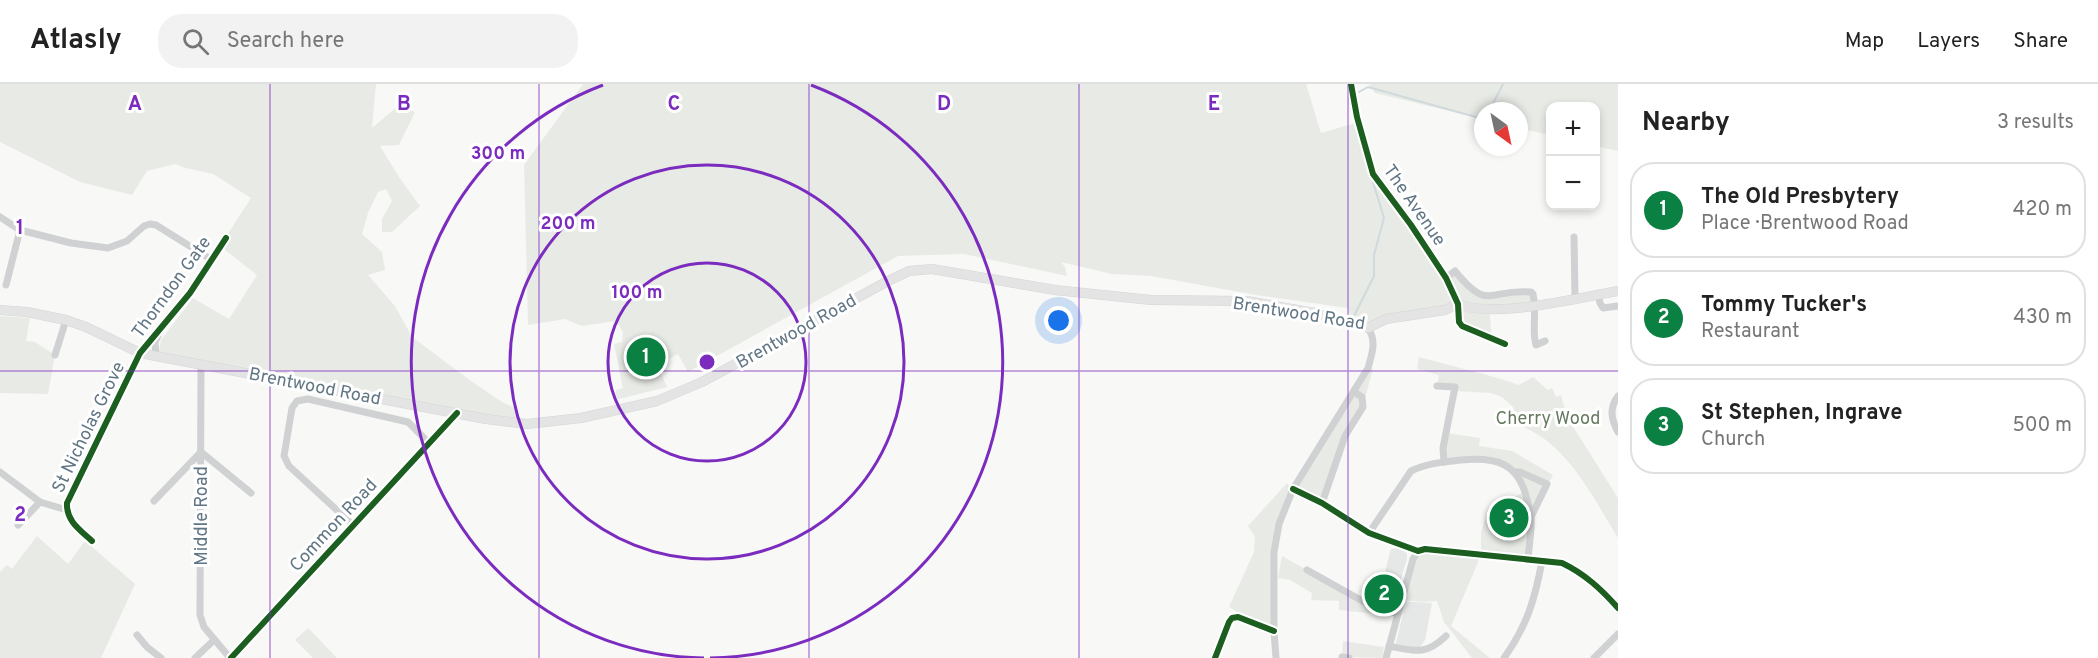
<!DOCTYPE html>
<html lang="en">
<head>
<meta charset="utf-8">
<style>
  :root { --surface:#fff; --page:#f2f2f2; --text:#222; --muted:#767676; --line:#e0e0e0; --accent:#0b8043 }
  body { margin:0; font-family:Overpass,sans-serif; background:var(--page); color:var(--text) }
  .controls { position:absolute; right:18px; top:18px; display:grid; overflow:hidden; border-radius:12px; box-shadow:0 3px 9px #0003 }
  .controls button { width:54px; height:54px; display:grid; place-items:center; padding:0; border:0; border-bottom:2px solid var(--line); background:var(--surface); color:var(--text); font:30px sans-serif }
  .compass { position:absolute; left:1474px; top:18px; width:54px; height:54px; border-radius:50%; background:var(--surface); box-shadow:0 3px 9px #0003; rotate:147deg }
  .you { position:absolute; left:1059px; top:237px; width:21px; height:21px; margin:-15px; border:4px solid #fff; border-radius:50%; background:#1a73e8; box-shadow:0 0 0 9px #1a73e833 }
  .badge { display:grid; place-items:center; width:39px; height:39px; border-radius:50%; background:var(--accent); color:#fff; font-size:20px; font-weight:700 }
  .pin { position:absolute; translate:-50% -50%; border:3px solid #fff; box-shadow:0 2px 6px #0006 }
  .list { margin:0; padding:0; list-style:none }
  h2 { display:flex; justify-content:space-between; align-items:center; height:78px; margin:0; padding:0 24px; font-size:26px }
  h2 small { font-size:20px; font-weight:400; color:var(--muted) }
  .list li { display:grid; grid-template-columns:39px 1fr auto; gap:18px; align-items:center; box-sizing:border-box; height:96px; margin:0 12px 12px; padding:0 12px; border:2px solid var(--line); border-radius:24px }
  .list b { display:block; font-size:22px; white-space:nowrap }
  .list p { margin:0; font-size:20px; white-space:nowrap; color:var(--muted) }
  .list em { font-size:20px; font-style:normal; color:var(--muted) }
  .icon { flex:none; width:33px; height:33px; fill:none; stroke:currentColor; stroke-width:2; stroke-linecap:round; stroke-linejoin:round }
  .map { position:relative; flex:none; width:1618px; height:574px; overflow:hidden }
  header { display:flex; align-items:center; gap:36px; box-sizing:border-box; height:84px; padding:0 30px; background:var(--surface); border-bottom:2px solid var(--line) }
  header strong { font-size:28px }
  nav { display:flex; gap:33px; margin-inline-start:auto; font-size:21px }
  .search { width:420px; height:54px; background:var(--page); display:flex; align-items:center; gap:15px; box-sizing:border-box; padding:0 21px; border-radius:24px; color:var(--muted); font-size:22px }
  main { display:flex }
  aside { flex:1; background:var(--surface) }
  .map>svg:first-child { display:block }
  .built { fill:#e6e8e8 }
  .green { fill:#e8ebe5 }
  .lines { fill:none; stroke-linecap:round; stroke-linejoin:round }
  .stream { stroke:#d0d9dc; stroke-width:2 }
  .major-casing { stroke:#d5d6d6; stroke-width:10 }
  .minor { stroke:#d0d1d2; stroke-width:7 }
  .major { stroke:#e3e4e3; stroke-width:9 }
  .cycleway-casing { stroke:#fff; stroke-width:10 }
  .cycleway { stroke:#1b5e20; stroke-width:6 }
  .grid { fill:none; stroke:#7b2cbf; stroke-width:1.5; stroke-opacity:0.55 }
  .ring { fill:none; stroke:#7b2cbf; stroke-width:3 }
  .labels { text-anchor:middle; stroke-width:6; stroke-linejoin:round; paint-order:stroke }
  .street-label { font-size:18px; fill:#617684; stroke:#fff }
  .park-label { font-size:18px; fill:#667a60; stroke:#fff }
  .grid-label { font-size:20px; text-anchor:middle; font-weight:bold; fill:#7b2cbf; stroke:#fff; stroke-width:6; stroke-linejoin:round; paint-order:stroke }
  .centre { fill:#7b2cbf; stroke:#fff; stroke-width:3 }
  .ring-label { font-size:18px; text-anchor:middle; font-weight:bold; fill:#7b2cbf; stroke:#fff; stroke-width:6; stroke-linejoin:round; paint-order:stroke }
</style>
</head>
<body>
<header>
<strong>Atlasly</strong>
<div class="search"><svg class="icon" aria-label="search" viewBox="0 0 24 24"><circle cx="10" cy="10" r="6"/><path d="M15 15l6 6"/></svg>Search here</div>
<nav><a>Map</a><a>Layers</a><a>Share</a></nav>
</header>
<main>
<div class="map">
<svg width="1618" height="574" viewBox="0 0 1618 574">
  <rect width="100%" height="100%" fill="#f8f8f7"/>
  <polygon class="built" points="1397,464 1403,465 1407,470 1407,475 1394,517 1432,519 1425,556 1419,565 1397,562 1396,558 1403,530 1390,524 1384,523 1377,517 1391,465"/>
  <g class="green">
    <polygon points="0,0 376,0 372,44 398,22 415,28 399,61 380,62 399,93 420,122 392,148 382,148 382,135 392,117 386,105 378,108 368,129 362,150 382,168 385,186 368,191 395,222 412,253 471,297 502,318 515,324 521,339 158,272 161,256 193,214 229,235 257,191 220,162 251,114 213,90 186,84 175,80 147,87 132,111 80,98 0,58"/>
    <polygon points="583,0 1306,0 1321,49 1359,38 1378,97 1446,193 1455,187 1475,209 1531,208 1535,222 1489,224 1492,255 1462,242 1458,221 1368,244 1351,239 1348,224 1256,211 1151,192 1112,190 1061,178 1065,183 1067,192 964,170 898,172 688,288 678,270 657,281 667,303 615,316 616,306 623,304 614,260 622,258 623,248 616,237 582,242 565,235 528,241 524,81"/>
    <polygon points="1369,0 1618,0 1618,67 1596,62 1596,22 1550,22 1550,51 1519,44 1519,27 1483,27 1483,35 1375,9"/>
    <polygon points="0,232 30,234 26,257 35,258 55,271 48,310 0,309"/>
    <path d="M1419,273L1498,294L1519,301L1533,293L1548,306L1552,304L1556,313L1561,311L1567,333L1618,414V454C1599,423 1580,386 1553,362C1542,352 1530,346 1517,339L1513,323L1502,313L1491,309L1455,307L1437,302L1439,291L1417,285Z"/>
    <polygon points="1368,284 1373,285 1364,318 1349,344 1322,419 1293,405"/>
    <polygon points="1446,349 1480,354 1479,362 1512,367 1553,391 1532,431 1528,475 1481,471 1451,542 1490,574 1472,574 1444,538 1437,517 1423,518 1401,516 1418,467 1481,471 1481,448 1489,422 1510,452 1523,444 1523,434 1513,414 1525,407 1522,400 1501,379 1444,378"/>
    <polygon points="1287,399 1292,406 1274,468 1274,547 1238,533 1235,526 1229,523 1254,468 1255,453 1248,442"/>
    <polygon points="37,452 68,480 85,457 135,500 101,574 0,574 0,488 7,481 12,485"/>
    <polygon points="1282,472 1366,519 1385,526 1385,531 1339,526 1339,517 1311,516 1312,509 1290,496 1278,494"/>
    <polygon points="308,544 337,574 313,574 295,556"/>
    <polygon points="1343,557 1384,563 1382,574 1342,573"/>
  </g>
  <g class="lines">
    <g class="stream">
      <polyline points="1359,8 1368,3 1483,35"/>
      <polyline points="1349,15 1356,40"/>
      <polyline points="1489,27 1503,0"/>
      <polyline points="1352,236 1374,192 1374,171 1384,134 1371,92"/>
    </g>
    <defs>
      <path id="major" d="M0,226L27,228L66,236L86,243L140,269L486,335L527,340L581,334L657,317L702,298L888,197L909,187L932,185L1055,206L1151,216L1247,217L1315,229L1368,244L1386,235L1445,226L1458,220C1494,235 1578,214 1618,207"/>
    </defs>
    <use href="#major" class="major-casing"/>
    <g class="minor">
      <polyline points="1351,0 1357,33 1373,90 1411,141 1446,194 1458,220 1459,238 1462,242 1505,260"/>
      <polyline points="0,133 20,146 71,159 108,164 127,157 144,142 150,140 156,141 212,176"/>
      <polyline points="1574,153 1575,214"/>
      <path d="M1446,194L1455,187C1489,229 1489,204 1531,208L1533,210L1535,222"/>
      <polyline points="6,201 20,146"/>
      <polyline points="1598,211 1600,219 1603,224 1618,222"/>
      <path d="M1534,222C1536,235 1532,248 1536,261L1545,257"/>
      <polyline points="55,271 66,236"/>
      <polyline points="156,272 155,258 158,252"/>
      <polyline points="201,280 200,531 204,543 230,574"/>
      <polyline points="1437,302 1455,303 1443,364 1444,378"/>
      <path d="M1618,312C1609,324 1611,335 1618,348"/>
      <polyline points="0,388 40,418 67,426"/>
      <polyline points="1515,388 1520,388 1547,400 1532,431"/>
      <path d="M1293,405L1322,419L1369,449L1418,467L1425,465L1562,479C1585,490 1601,505 1618,524"/>
      <polyline points="154,417 201,368 251,409"/>
      <polyline points="1322,419 1345,352 1363,323 1362,313 1354,308"/>
      <polyline points="18,441 40,418"/>
      <polyline points="353,441 289,382 284,372 292,324 297,317 308,315 408,338 430,360"/>
      <path d="M1369,449L1411,387C1427,379 1444,378 1461,376C1496,373 1518,378 1527,415C1528,421 1531,427 1531,433C1532,447 1529,461 1528,475"/>
      <path d="M92,457C80,446 66,437 67,419L140,269L190,209L226,154"/>
      <polyline points="1307,486 1366,519 1398,530"/>
      <polyline points="137,551 147,563 161,574"/>
      <path d="M1389,562C1415,567 1425,572 1446,552"/>
      <polyline points="1342,573 1349,574"/>
      <polyline points="195,574 214,556"/>
      <polyline points="231,574 457,329"/>
      <polyline points="1215,574 1229,538 1232,534 1238,533 1274,547"/>
      <path d="M1276,574L1274,547V468L1279,440L1293,405L1368,284C1372,270 1377,257 1368,244"/>
      <polyline points="1386,574 1413,475 1418,467"/>
      <path d="M1504,574C1527,542 1535,515 1542,477"/>
      <polyline points="1594,574 1618,550"/>
    </g>
    <use href="#major" class="major"/>
    <defs>
      <g id="cycleway">
        <polyline points="1351,0 1357,33 1373,90 1411,141 1446,194 1458,220 1459,238 1462,242 1505,260"/>
        <path d="M1293,405L1322,419L1369,449L1418,467L1425,465L1562,479C1585,490 1601,505 1618,524"/>
        <path d="M92,457C80,446 66,437 67,419L140,269L190,209L226,154"/>
        <polyline points="231,574 457,329"/>
        <polyline points="1215,574 1229,538 1232,534 1238,533 1274,547"/>
      </g>
    </defs>
    <use href="#cycleway" class="cycleway-casing"/>
    <use href="#cycleway" class="cycleway"/>
  </g>
  <path class="grid" d="M270,0V574M539,0V574M809,0V574M1079,0V574M1348,0V574M0,287H1618"/>
  <g class="ring">
    <circle cx="707" cy="278" r="99"/>
    <circle cx="707" cy="278" r="197"/>
    <path d="M704 574A296 296 0 0 1 603 1M811 1A296 296 0 0 1 710 574"/>
  </g>
  <g class="labels">
    <g class="street-label">
      <text transform="translate(1415 121) rotate(55)" y="6">The Avenue</text>
      <text transform="translate(171 203) rotate(-54)" y="6">Thorndon Gate</text>
      <text transform="translate(1299 229) rotate(9)" y="6">Brentwood Road</text>
      <text transform="translate(796 247) rotate(-29)" y="6">Brentwood Road</text>
      <text transform="translate(315 302) rotate(11)" y="6">Brentwood Road</text>
      <text transform="translate(88 343) rotate(-64)" y="6">St Nicholas Grove</text>
      <text transform="translate(201 432) rotate(-90)" y="6">Middle Road</text>
      <text transform="translate(333 441) rotate(-47)" y="6">Common Road</text>
    </g>
    <g class="park-label">
      <text x="1548" y="340">Cherry Wood</text>
    </g>
  </g>
  <g class="grid-label">
    <text x="135" y="26">A</text>
    <text x="404" y="26">B</text>
    <text x="674" y="26">C</text>
    <text x="944" y="26">D</text>
    <text x="1214" y="26">E</text>
    <text x="20" y="150">1</text>
    <text x="20" y="437">2</text>
  </g>
  <circle cx="707" cy="278" r="9" class="centre"/>
  <g class="ring-label">
    <text x="498" y="75">300 m</text>
    <text x="568" y="145">200 m</text>
    <text x="637" y="214">100 m</text>
  </g>
</svg>
<div class="controls">
<button>+</button>
<button>−</button>
</div>
<svg class="compass" viewBox="-18 -18 36 36"><path d="M0-13l5 13h-10z" fill="#e53935"/><path d="M0 13l5-13h-10z" fill="#767676"/></svg>
<div class="you"></div>
<div class="pin badge" style="left:646px;top:273px">1</div>
<div class="pin badge" style="left:1384px;top:510px">2</div>
<div class="pin badge" style="left:1509px;top:434px">3</div>
</div>
<aside>
<h2>Nearby<small>3 results</small></h2>
<ul class="list">
<li><span class="badge">1</span><div><b>The Old Presbytery</b><p>Place · Brentwood Road</p></div><em>420 m</em></li>
<li><span class="badge">2</span><div><b>Tommy Tucker's</b><p>Restaurant</p></div><em>430 m</em></li>
<li><span class="badge">3</span><div><b>St Stephen, Ingrave</b><p>Church</p></div><em>500 m</em></li>
</ul>
</aside>
</main>
</body>
</html>
